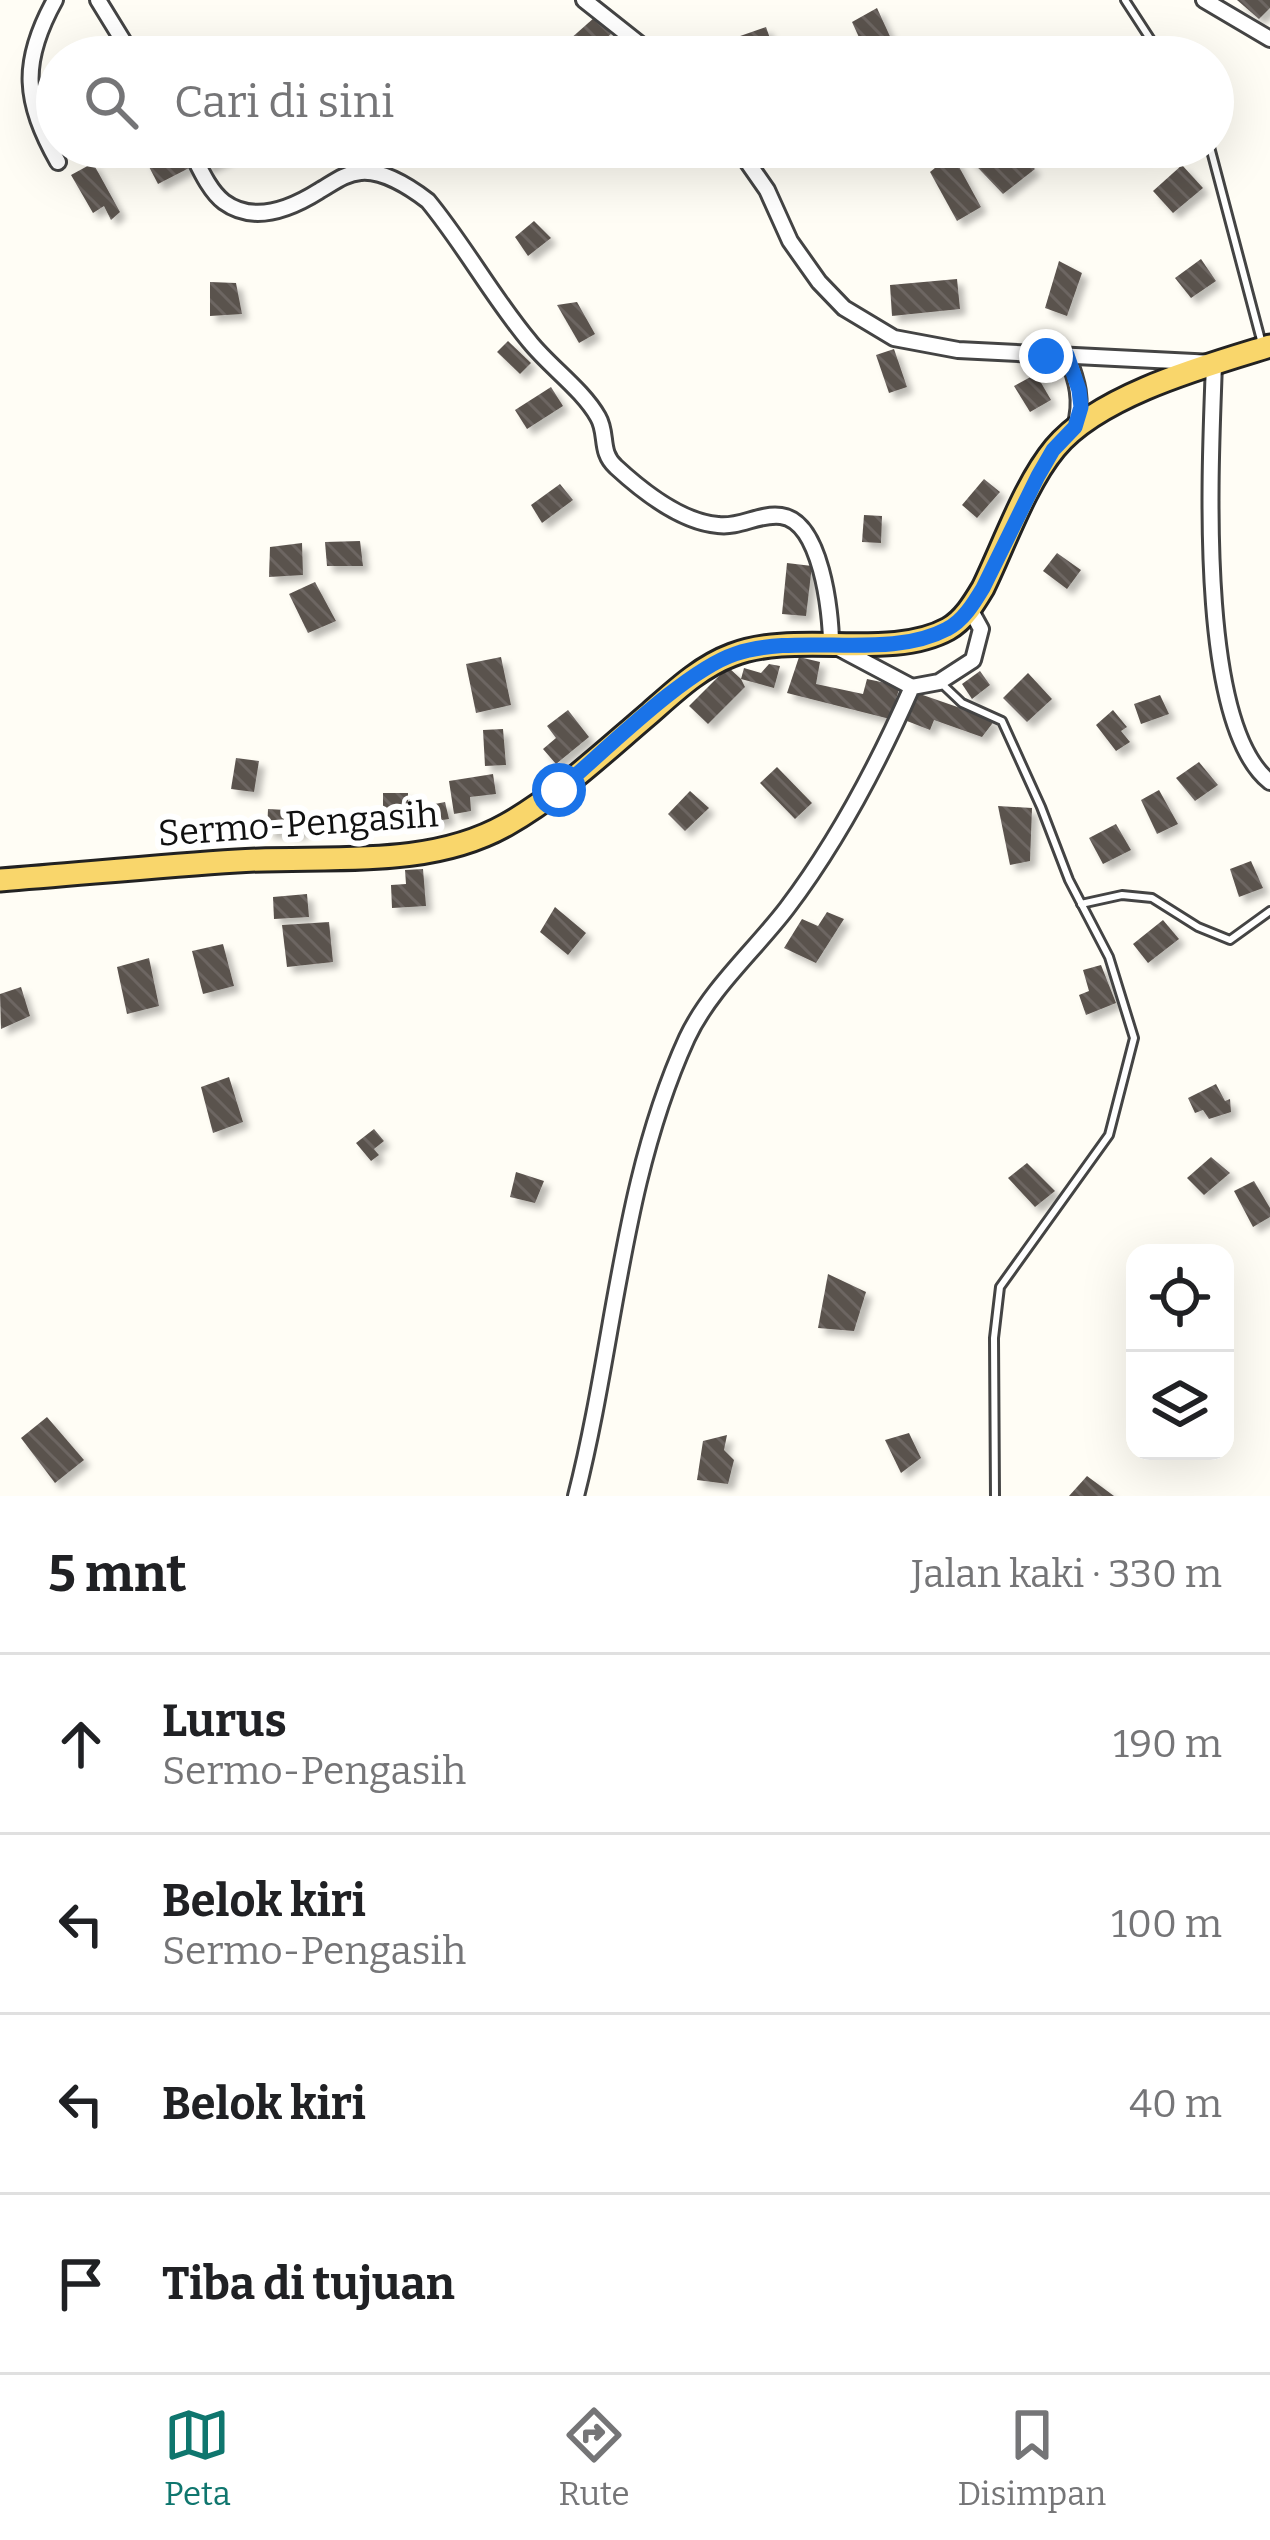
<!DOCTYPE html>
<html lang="id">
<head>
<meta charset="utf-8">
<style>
  :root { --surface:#fff; --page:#f6f6f6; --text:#202124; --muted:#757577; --line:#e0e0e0; --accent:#0f766e }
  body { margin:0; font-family:Bitter,serif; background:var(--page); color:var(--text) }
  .controls { position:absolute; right:36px; bottom:36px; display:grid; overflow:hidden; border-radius:24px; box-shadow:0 12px 48px #0002 }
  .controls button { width:108px; height:108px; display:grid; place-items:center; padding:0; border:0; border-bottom:3px solid var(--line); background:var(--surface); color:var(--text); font:60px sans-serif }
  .stop { position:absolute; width:36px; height:36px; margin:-27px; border:9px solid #1a73e8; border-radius:50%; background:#fff }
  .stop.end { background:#1a73e8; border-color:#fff; box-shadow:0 3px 12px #0008 }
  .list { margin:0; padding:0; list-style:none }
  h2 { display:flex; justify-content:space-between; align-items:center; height:156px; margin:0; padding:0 48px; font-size:51px }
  h2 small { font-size:39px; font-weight:400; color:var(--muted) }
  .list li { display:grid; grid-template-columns:78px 1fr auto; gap:36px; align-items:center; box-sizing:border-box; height:180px; padding:0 48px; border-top:3px solid var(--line) }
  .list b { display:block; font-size:45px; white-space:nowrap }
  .list p { margin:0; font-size:39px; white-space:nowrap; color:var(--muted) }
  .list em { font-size:39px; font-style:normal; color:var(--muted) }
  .icon { flex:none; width:66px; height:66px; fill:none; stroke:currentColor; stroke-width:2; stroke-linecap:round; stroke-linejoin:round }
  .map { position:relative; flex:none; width:1270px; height:1496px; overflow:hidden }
  .search { position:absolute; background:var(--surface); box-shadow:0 12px 48px #0002; left:36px; right:36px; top:36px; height:132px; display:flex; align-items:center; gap:30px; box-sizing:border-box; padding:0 42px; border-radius:66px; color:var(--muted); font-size:45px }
  .sheet { height:876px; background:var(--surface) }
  nav { display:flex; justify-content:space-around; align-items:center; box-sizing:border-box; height:168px; border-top:3px solid var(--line); background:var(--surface); font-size:33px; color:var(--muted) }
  nav a { display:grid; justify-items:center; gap:6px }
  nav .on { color:var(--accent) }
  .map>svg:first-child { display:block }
  .building { fill:url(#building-back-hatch); filter:url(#shadow) }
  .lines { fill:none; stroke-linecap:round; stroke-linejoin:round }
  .service-casing { stroke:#444; stroke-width:12 }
  .minor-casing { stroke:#444; stroke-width:20 }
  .primary-casing { stroke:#222; stroke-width:27 }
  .service { stroke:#fff; stroke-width:6 }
  .minor { stroke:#fff; stroke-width:14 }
  .primary { stroke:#f9d66b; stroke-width:21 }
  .route { stroke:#1a73e8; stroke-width:15 }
  .labels { text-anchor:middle; stroke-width:12; stroke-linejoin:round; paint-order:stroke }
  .street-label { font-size:36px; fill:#111; stroke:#fff }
</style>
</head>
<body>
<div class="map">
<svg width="1270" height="1496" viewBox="0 0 1270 1496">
  <defs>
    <pattern id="building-back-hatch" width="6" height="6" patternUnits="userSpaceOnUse" patternTransform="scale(3)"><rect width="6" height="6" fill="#5a524d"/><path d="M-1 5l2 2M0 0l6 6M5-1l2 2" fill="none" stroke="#6d6662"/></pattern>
    <filter id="shadow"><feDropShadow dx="6" dy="6" stdDeviation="3" flood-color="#0004"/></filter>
  </defs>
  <rect width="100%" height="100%" fill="#fffdf5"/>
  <g class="building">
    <polygon points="1237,0 1270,0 1270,8 1259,19"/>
    <polygon points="877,8 893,43 868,57 852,22"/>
    <polygon points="595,17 611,34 583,57 569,40"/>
    <polygon points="766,27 772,44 757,50 759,57 725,57 720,43"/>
    <polygon points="839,37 846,57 819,57 815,46"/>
    <polygon points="174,147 181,147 191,167 158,184 146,161"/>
    <polygon points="197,147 221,147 227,158 206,168"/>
    <polygon points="967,147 1011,147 1035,169 1003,194 962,151"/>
    <polygon points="952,154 981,207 957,221 930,172"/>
    <polygon points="93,163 120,212 111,220 104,206 93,213 71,175"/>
    <polygon points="1182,165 1203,188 1173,213 1153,191"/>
    <polygon points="534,221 551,238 528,256 515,237"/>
    <polygon points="1201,259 1216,281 1191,298 1175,278"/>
    <polygon points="1059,261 1082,273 1067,316 1045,308"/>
    <polygon points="957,279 960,309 892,316 890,285"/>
    <polygon points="210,282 236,283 242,314 210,316"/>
    <polygon points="577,302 595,334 579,343 557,305"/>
    <polygon points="508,341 531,363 520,374 497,352"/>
    <polygon points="894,349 907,387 889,393 876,355"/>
    <polygon points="1036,374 1051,400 1030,412 1014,386"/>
    <polygon points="551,387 563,406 527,429 515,410"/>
    <polygon points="984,479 1000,492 977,518 962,505"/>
    <polygon points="560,484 573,500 542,523 531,505"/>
    <polygon points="864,515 882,516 881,543 862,542"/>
    <polygon points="360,541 363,566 327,566 325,542"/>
    <polygon points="302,543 303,575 269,577 270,547"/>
    <polygon points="1057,553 1081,570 1067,589 1043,571"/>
    <polygon points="787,563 812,566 806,616 782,614"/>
    <polygon points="315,582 336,621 308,633 289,594"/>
    <polygon points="501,657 511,705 476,713 466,664"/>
    <polygon points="799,657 820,662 816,684 863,694 867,679 900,686 890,719 787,693"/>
    <polygon points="769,664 780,666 774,688 741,679 745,687 708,724 689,706 728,667 741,679 744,668 761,673"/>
    <polygon points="980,671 990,685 972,699 962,684"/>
    <polygon points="1028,673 1052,699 1027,722 1003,698"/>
    <polygon points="917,693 995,720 982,737 934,720 930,730 907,721"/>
    <polygon points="1160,695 1169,714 1141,724 1134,704"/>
    <polygon points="568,710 589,737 556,764 543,749 556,738 547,726"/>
    <polygon points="1113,710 1127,727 1121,731 1130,742 1116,751 1096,725"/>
    <polygon points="503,729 506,765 485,766 483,730"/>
    <polygon points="236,758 259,761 254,792 231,789"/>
    <polygon points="1199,762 1218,785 1195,801 1176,778"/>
    <polygon points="777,767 812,803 795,819 760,783"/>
    <polygon points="493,774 496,794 470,797 471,811 454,814 449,781"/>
    <polygon points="1159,790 1178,824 1157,834 1141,800"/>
    <polygon points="690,791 709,808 685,831 668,814"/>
    <polygon points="383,793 408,793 408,810 383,811"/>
    <polygon points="445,802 449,819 423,823 420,807"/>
    <polygon points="998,806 1032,808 1030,861 1010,865"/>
    <polygon points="268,809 303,811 302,834 267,832"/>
    <polygon points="1116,824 1131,850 1103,864 1089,838"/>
    <polygon points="1251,861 1263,888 1239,897 1230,869"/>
    <polygon points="423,869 426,906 392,908 391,885 406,884 405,870"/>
    <polygon points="307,894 309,917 274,919 273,897"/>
    <polygon points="555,907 586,933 568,955 540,932"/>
    <polygon points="827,912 844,919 816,963 784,948 802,919 818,926"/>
    <polygon points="1163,920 1179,939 1148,963 1133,944"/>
    <polygon points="329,922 333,962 287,967 282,925"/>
    <polygon points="223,944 234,986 203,994 192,951"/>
    <polygon points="149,958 159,1006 127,1014 117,967"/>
    <polygon points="1101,965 1116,1003 1086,1015 1079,995 1089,991 1083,970"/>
    <polygon points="21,987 30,1016 1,1029 0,994"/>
    <polygon points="229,1077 243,1122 213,1133 201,1087"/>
    <polygon points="1216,1084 1225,1101 1230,1099 1231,1112 1209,1119 1203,1110 1195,1113 1188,1098"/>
    <polygon points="374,1129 384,1141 374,1149 379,1155 371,1161 356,1143"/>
    <polygon points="1211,1157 1230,1173 1204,1195 1187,1178"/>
    <polygon points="1027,1163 1055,1191 1035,1207 1008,1178"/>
    <polygon points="516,1172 544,1181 535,1203 510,1197"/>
    <polygon points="1254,1181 1270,1208 1270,1217 1253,1227 1234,1191"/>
    <polygon points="828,1274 866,1292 854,1331 818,1328"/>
    <polygon points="47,1417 84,1460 55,1483 21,1438"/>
    <polygon points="909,1433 921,1458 901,1473 885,1440"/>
    <polygon points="727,1435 724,1450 734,1460 728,1484 697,1480 703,1441"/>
    <polygon points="1087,1476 1114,1496 1069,1496"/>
  </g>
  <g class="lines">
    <defs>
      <g id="service">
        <polyline points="1125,0 1162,57"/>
        <polyline points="1210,147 1261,340"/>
        <polyline points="942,684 962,703 1002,721 1041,807 1069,880 1109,957 1134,1038 1109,1135 1000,1287 994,1338 995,1496"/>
        <polyline points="1081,904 1122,895 1152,898 1198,927 1230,940 1270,911"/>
      </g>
      <g id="minor">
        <path d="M55,0C20,63 24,101 58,162"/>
        <polyline points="98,0 133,57"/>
        <polyline points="584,0 656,57"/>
        <polyline points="1204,0 1270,39"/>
        <path d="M189,147C198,164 208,190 224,202C254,224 292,208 319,191C333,183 345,173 361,172C383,170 411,188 428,201C465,246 493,298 530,342C550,367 582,389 598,417C608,434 599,452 616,467C642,491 681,522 718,525C740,528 759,513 781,516C821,521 831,612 831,644L912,687"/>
        <path d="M737,147L767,190L790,241L819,282L844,308L894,338L958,350L1214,363C1211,456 1195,723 1270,782"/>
        <path d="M1067,355C1077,381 1083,400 1075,427"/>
        <path d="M576,1496C615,1344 621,1182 687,1038C710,989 755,950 787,908C837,842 879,762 912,687L939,682L973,660L981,629L970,609"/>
      </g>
      <path id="primary" d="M0,880C79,874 158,866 237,861C325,855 426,870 506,825C559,795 604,752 650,713C675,691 700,667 732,655C795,630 890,661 948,629C964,620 974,603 983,588C1004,545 1025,484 1055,448C1099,395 1205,366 1270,346"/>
    </defs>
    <use href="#service" class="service-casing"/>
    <use href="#minor" class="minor-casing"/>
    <use href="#primary" class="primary-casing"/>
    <use href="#service" class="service"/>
    <use href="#minor" class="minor"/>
    <use href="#primary" class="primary"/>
  </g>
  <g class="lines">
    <path class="route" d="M559,790C603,753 684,671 735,654C800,632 887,661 947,629C963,621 974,603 983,588L1038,476L1053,450L1075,427L1081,407L1079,390L1067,355L1046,356"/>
  </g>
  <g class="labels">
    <g class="street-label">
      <text transform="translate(298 823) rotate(-4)" y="13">Sermo-Pengasih</text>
    </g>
  </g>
</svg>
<div class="controls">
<button><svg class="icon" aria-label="locate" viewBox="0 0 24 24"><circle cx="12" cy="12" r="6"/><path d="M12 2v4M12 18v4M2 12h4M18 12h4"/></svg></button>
<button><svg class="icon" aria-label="layers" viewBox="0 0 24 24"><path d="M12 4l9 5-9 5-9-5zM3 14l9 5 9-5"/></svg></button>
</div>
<div class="stop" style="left:559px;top:790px"></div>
<div class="stop end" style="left:1046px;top:356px"></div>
<div class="search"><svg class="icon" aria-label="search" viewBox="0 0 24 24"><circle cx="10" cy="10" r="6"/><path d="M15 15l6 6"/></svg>Cari di sini</div>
</div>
<section class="sheet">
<h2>5 mnt<small>Jalan kaki · 330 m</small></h2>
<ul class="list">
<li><svg class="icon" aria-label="ahead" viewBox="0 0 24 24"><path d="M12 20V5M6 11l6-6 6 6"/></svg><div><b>Lurus</b><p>Sermo-Pengasih</p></div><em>190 m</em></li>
<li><svg class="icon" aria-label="left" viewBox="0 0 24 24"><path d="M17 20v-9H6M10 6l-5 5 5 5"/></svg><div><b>Belok kiri</b><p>Sermo-Pengasih</p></div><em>100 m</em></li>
<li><svg class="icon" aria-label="left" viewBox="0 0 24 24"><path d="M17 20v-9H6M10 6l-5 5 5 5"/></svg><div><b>Belok kiri</b></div><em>40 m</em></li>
<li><svg class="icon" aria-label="arrive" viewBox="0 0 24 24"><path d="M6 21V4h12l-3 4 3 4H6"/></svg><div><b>Tiba di tujuan</b></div></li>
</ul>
</section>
<nav>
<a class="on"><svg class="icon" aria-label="map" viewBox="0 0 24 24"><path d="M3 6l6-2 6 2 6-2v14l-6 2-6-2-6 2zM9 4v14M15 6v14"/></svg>Peta</a>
<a><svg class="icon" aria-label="directions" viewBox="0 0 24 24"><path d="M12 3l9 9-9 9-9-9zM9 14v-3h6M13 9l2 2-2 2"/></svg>Rute</a>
<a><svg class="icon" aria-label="saved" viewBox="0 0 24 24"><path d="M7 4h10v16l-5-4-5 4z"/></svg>Disimpan</a>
</nav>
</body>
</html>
